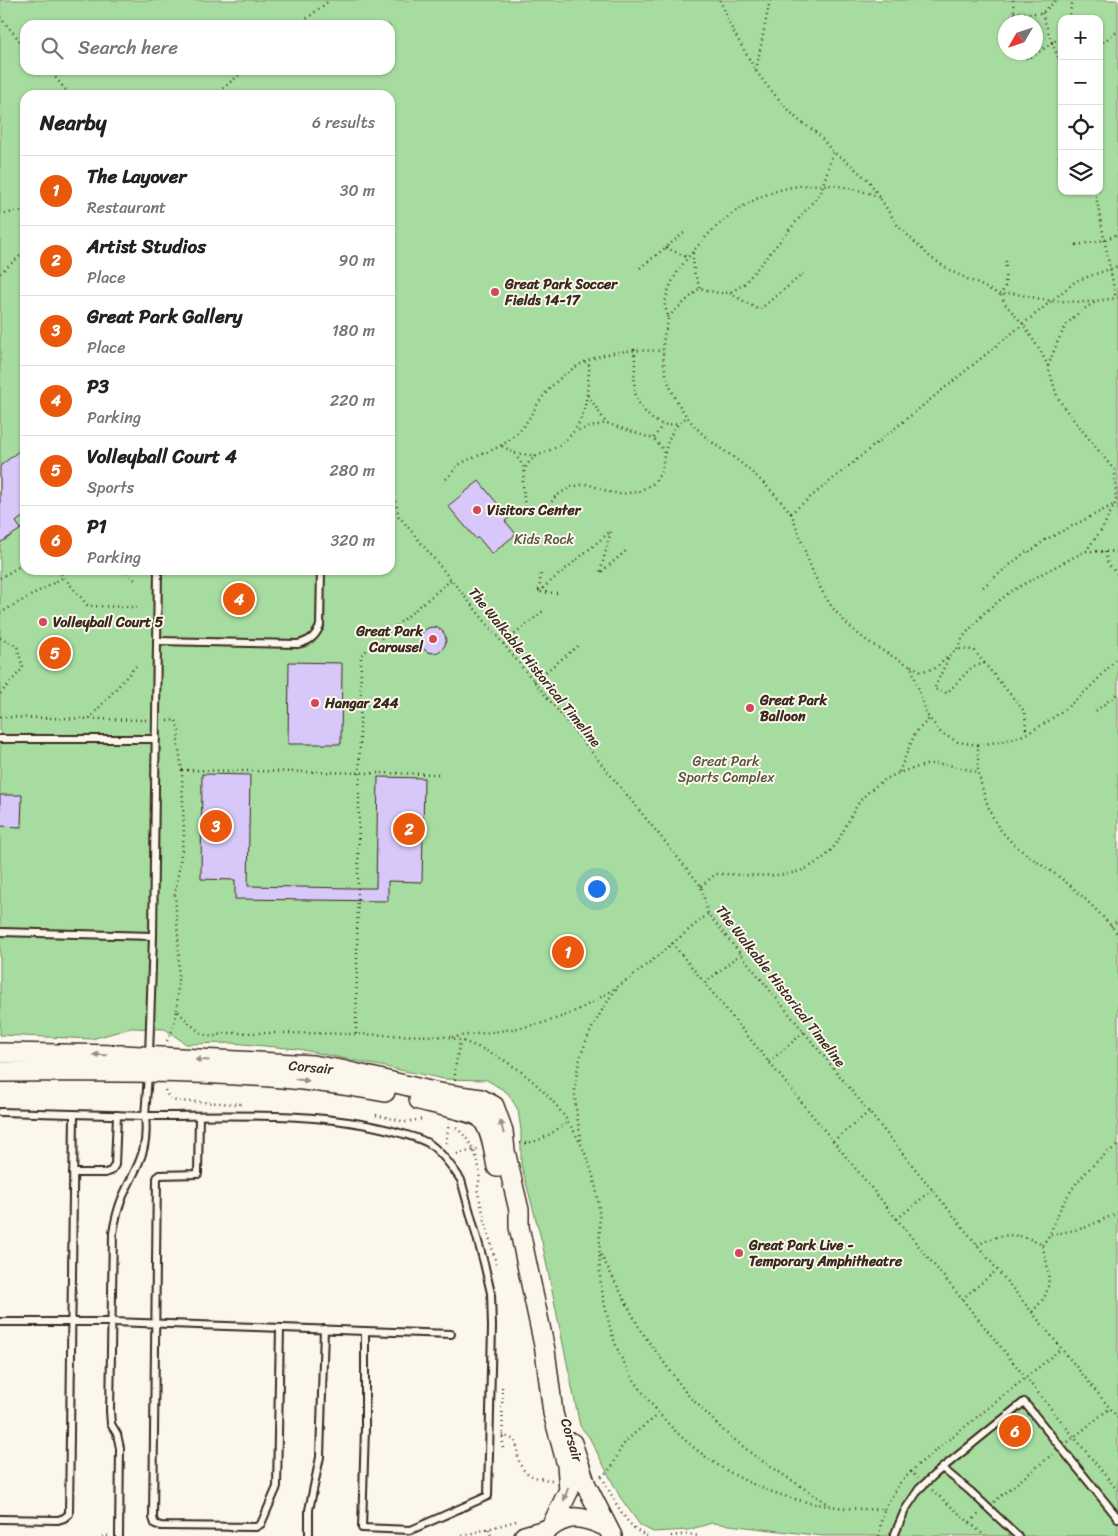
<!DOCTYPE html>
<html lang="en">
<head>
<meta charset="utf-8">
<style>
  :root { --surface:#fff; --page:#f2f2f2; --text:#222; --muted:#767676; --line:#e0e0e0; --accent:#ea580c }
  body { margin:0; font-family:Sriracha,sans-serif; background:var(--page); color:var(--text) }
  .controls { position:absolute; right:15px; top:15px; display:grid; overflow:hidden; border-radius:10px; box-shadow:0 1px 4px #0004 }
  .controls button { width:45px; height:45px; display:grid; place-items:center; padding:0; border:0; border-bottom:1px solid var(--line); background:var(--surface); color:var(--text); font:25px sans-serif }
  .compass { position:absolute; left:998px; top:15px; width:45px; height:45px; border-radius:50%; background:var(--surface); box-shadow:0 1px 4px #0004; rotate:231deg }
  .you { position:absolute; left:596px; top:888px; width:18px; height:18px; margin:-12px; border:4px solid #fff; border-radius:50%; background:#1a73e8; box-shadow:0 0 0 8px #1a73e833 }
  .badge { display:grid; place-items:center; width:32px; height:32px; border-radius:50%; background:var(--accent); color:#fff; font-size:16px; font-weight:700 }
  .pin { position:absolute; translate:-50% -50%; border:2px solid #fff; box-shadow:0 1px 5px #0006 }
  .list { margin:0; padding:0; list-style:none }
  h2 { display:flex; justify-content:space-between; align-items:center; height:65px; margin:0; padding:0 20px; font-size:21px }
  h2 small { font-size:16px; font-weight:400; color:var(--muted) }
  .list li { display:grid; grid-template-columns:32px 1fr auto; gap:15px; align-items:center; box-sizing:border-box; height:70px; padding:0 20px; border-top:1px solid var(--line) }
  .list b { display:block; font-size:19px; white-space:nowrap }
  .list p { margin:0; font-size:16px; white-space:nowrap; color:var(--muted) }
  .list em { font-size:16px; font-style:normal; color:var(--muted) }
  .icon { flex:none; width:28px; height:28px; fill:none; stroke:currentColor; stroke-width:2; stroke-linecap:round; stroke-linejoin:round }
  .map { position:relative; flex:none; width:1118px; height:1536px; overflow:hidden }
  .search { position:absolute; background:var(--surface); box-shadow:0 1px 4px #0004; left:20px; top:20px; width:375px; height:55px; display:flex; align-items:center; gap:12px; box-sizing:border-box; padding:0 18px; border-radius:15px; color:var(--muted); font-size:19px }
  .panel { position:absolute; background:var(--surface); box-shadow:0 1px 4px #0004; left:20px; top:90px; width:375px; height:485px; border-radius:15px }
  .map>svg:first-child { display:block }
  .green { fill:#a6dc9f; stroke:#70835e; fill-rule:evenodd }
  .building { fill:#d7c8f9; stroke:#3b2a1e }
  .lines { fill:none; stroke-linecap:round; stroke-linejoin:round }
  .lane-casing { stroke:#3b2a1e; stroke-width:10 }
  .secondary-casing { stroke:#3b2a1e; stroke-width:22 }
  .path { stroke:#3b2a1e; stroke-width:2.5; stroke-dasharray:1 4; stroke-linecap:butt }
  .lane { stroke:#fbf7ec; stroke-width:6 }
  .secondary { stroke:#fbf7ec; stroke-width:19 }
  .oneway { fill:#9b9085 }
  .poi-dot { fill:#d1495b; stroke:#fbf7ec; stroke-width:2 }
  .labels { text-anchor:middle; stroke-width:4; stroke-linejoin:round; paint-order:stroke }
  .poi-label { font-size:14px; font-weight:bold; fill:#3b2a1e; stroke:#fbf7ec; text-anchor:start }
  .park-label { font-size:14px; fill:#56563e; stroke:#fbf7ec }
  .street-label { font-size:14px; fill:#3b2a1e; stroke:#fbf7ec }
</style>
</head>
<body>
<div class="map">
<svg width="1118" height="1536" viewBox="0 0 1118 1536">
  <rect width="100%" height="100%" fill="#fbf7ec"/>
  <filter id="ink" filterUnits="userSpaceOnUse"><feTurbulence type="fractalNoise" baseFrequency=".02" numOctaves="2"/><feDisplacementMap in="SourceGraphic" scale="10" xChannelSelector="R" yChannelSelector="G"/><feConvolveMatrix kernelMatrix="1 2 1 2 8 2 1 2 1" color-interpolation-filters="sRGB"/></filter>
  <g filter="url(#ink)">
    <path class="green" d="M0,0H1118V1536H823L712,1523L688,1530L653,1532L640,1525L620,1497L589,1437L580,1426L542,1242L521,1164V1130L518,1110L508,1093L487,1080L444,1079L298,1049L232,1043L186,1044L165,1029L131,1028L92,1039L0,1035ZM1062,19H1099V191H1062ZM1006,22H1036V52H1006ZM25,25H390V70H25ZM25,95H390V570H25Z"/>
    <g class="building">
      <polygon points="25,446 25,515 16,522 21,529 0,543 0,466"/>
      <polygon points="479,481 509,518 505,521 516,534 492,554 478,537 476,539 448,506"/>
      <circle cx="433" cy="640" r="13"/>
      <polygon points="289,662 342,663 341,744 288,744"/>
      <polygon points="202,774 250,775 248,886 351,888 376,888 378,777 424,778 422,882 388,881 388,901 235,899 235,880 201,879"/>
      <polygon points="0,795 22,795 21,827 0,826"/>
    </g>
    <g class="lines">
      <defs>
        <g id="lane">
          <path d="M158,641L298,644C310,641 315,637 320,626L321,570"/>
          <polyline points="0,739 156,739"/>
          <polyline points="0,932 153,936"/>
          <polyline points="149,1055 153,936 158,570"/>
          <path d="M148,1075L145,1116C227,1116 321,1110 400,1133C410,1136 423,1139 431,1145C443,1154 453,1168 461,1180L484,1263L491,1293L492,1327L488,1496L411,1530L362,1528L365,1428V1331L451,1334"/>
          <path d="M0,1112L145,1116C149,1152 137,1165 123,1196C118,1208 115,1220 113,1233L110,1411L111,1424L117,1434L120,1448L119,1536"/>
          <polyline points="199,1116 198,1174 159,1175 157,1178 153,1518 155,1524 161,1526 256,1527 261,1524 277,1487 280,1328"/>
          <polyline points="73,1173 105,1173 111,1171 115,1165 117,1115"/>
          <polyline points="0,1322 112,1322 365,1331"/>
          <polyline points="942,1468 970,1491 1018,1536"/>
          <polyline points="0,1519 58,1520 64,1518 69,1514 74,1114"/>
          <polyline points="309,1536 309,1510 320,1457 324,1329"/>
          <polyline points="894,1536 905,1510 919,1489 935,1474 1024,1402 1118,1518"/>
        </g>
        <g id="secondary">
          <polyline points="0,1053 122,1055 313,1065 341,1070 438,1093 481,1099 494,1106 503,1131 505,1151 519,1210 519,1227 545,1350 553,1413 567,1465 569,1490 551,1527"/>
          <path d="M0,1072C129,1072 258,1068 385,1092"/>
          <path d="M419,1100C430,1103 478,1113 482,1119C492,1131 494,1153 497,1167"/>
          <polyline points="572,1443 586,1485 612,1536"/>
          <path d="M548,1529C570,1512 584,1517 607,1527"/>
          <polyline points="524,1536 548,1529"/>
        </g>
      </defs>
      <use href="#lane" class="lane-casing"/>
      <use href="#secondary" class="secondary-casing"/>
      <g class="path">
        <polyline points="720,0 732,29 756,71 767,86 797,119 818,134 833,152 845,160 869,181 898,226 930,257 951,271 1001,295 1011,293 1052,301 1087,302 1118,298"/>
        <polyline points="1013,0 1015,22"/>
        <polyline points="1014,13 1042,13 1057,0"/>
        <polyline points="1042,13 1052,43 1062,36"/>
        <polyline points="0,17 25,47"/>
        <polyline points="1068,19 1073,0"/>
        <polyline points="299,25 330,0"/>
        <polyline points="1099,45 1118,31"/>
        <polyline points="1014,52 1017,57 1030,58 1052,43 1062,66"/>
        <polyline points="49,70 70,95"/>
        <polyline points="756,70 770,0"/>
        <polyline points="215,95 245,70"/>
        <polyline points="1058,157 1062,156"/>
        <polyline points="1095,191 1116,299"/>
        <path d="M879,197C807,169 745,190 696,248C682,264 669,281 665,303C664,308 668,312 668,318C668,324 665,330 664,336C662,350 663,364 667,378C675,403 691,426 712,442C720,449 729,453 737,460C757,475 774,493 791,513L1076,281L1118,266"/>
        <polyline points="0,214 25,211"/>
        <polyline points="1076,245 1105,240 1118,234"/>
        <polyline points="666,248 687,257"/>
        <polyline points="693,253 694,272 700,288"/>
        <polyline points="1006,261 1005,286 1001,295 1005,304 1023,324 1041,352 1048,366 1057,396 1065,409 1115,471 1116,502 1102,529 1086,551"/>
        <polyline points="640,268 685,232"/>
        <polyline points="0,273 25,252"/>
        <polyline points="730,293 759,310 803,274"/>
        <path d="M668,317L700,288C720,294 727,297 745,283L821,192L833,152"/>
        <path d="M634,349C638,377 626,395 649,416C658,425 666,426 678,423"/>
        <path d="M1048,366C1061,334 1063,319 1096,302"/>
        <polyline points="588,395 606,423"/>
        <polyline points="654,438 662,425"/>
        <path d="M502,446C514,452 519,458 525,470"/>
        <polyline points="515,453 537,456"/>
        <path d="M665,453C668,437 674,426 687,417"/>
        <path d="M446,479C452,474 455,467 462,463C481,453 498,451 515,435C528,424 534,408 544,395C577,355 614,348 663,351"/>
        <polyline points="390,493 394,497 399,516 701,886 708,914 1118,1418"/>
        <path d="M525,507C524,494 520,477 527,465C534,454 549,452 560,445C582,429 587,405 588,380C589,373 590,367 588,361"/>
        <polyline points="546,510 555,497 570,487 587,484 610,492 620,494 638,492 654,483 662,471 664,454 662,448 654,439 606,423 575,431"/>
        <path d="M791,513C801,537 808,564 820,587C840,627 873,647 911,666L927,715L941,733L958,742L978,745V772"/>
        <polyline points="390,524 399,516"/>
        <polyline points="1105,552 1108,564 1118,575"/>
        <polyline points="58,570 88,606 137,607"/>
        <polyline points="122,570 138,582"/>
        <polyline points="0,578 25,563"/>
        <polyline points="983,587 1028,550 1030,552 1045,540 1115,504"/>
        <polyline points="539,590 541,573"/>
        <polyline points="557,593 538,592 611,531 600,573 627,550"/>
        <polyline points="0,613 64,577"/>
        <polyline points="0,638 17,646 23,668 0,694"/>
        <polyline points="503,644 543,611"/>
        <polyline points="948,659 934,689 947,693 971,668 984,663 974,650 957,649"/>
        <polyline points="984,663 1025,712 1026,733"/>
        <polyline points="911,666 921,671 934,669 957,649 963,637 985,612 1010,592 1045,572 1086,551 1118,552"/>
        <polyline points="534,681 578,646"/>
        <polyline points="1096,711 1118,693"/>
        <polyline points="0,717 146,720"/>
        <polyline points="89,719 136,666"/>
        <polyline points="167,721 176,720 179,730 178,741 182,772 184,835 175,895 179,951 177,1010"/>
        <path d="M978,745C989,743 1001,742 1012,739C1049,728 1095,686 1118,656"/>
        <polyline points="182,770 439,774"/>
        <polyline points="899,772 915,733 930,718"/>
        <path d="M701,886L716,874C743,874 783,880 807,868C839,852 839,835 856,807C870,785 893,773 918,767C923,766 928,764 933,764C947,763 964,769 978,772C983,791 988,812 1000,829C1017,852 1044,865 1066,882C1085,898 1102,915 1118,934"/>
        <polyline points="1111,926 1118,920"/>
        <polyline points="672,943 1118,1491"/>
        <polyline points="705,983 740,954"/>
        <polyline points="356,1034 361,655 451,580"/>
        <path d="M452,1037C483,1033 516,1030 546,1022C610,1003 658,954 708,914"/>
        <path d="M167,1041L172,1031L177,1010C184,1018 201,1038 214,1036C218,1036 222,1033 226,1033C279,1033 333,1033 386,1035C407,1036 428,1035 448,1037C460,1039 489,1051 500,1058C555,1089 594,1147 599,1210C601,1235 598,1260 601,1285C603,1299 607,1314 610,1327C616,1351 629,1374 644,1394C700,1473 788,1512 884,1509L900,1483L911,1472L918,1478"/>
        <polyline points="769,1062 804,1032"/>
        <polyline points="455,1080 455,1069 460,1041"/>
        <polyline points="165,1090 169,1098 176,1101 241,1104"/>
        <polyline points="376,1115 406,1122 422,1119"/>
        <path d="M456,1128C473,1140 485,1170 477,1189L496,1264"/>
        <path d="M581,1140C579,1125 575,1110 575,1094C575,1054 594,1021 616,989"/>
        <polyline points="833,1141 869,1112"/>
        <polyline points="446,1143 449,1123"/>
        <path d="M520,1143C539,1144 553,1132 568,1122"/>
        <polyline points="457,1154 478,1149"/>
        <polyline points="897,1219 932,1190"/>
        <polyline points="1051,1235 1084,1228 1118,1213"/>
        <path d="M977,1245C1002,1233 1018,1231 1042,1245C1046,1259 1052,1279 1046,1293C1044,1300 1037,1306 1032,1312"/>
        <path d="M1042,1245C1052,1234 1052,1227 1058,1214C1071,1185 1092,1163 1118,1145"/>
        <polyline points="601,1255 641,1331 687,1394 725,1432 756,1457 831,1506"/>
        <polyline points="962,1299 997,1270"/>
        <polyline points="502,1387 503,1450"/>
        <path d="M502,1435L515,1440C518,1447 517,1453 519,1461C523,1476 538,1479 552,1480"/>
        <polyline points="1068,1442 1110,1408"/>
        <polyline points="911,1472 919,1464 1061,1349"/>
        <path d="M601,1476C617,1467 614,1457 624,1444C631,1434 649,1423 658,1415"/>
        <path d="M602,1477C612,1495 626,1529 647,1536"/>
        <polyline points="932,1490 985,1536"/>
        <polyline points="994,1502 1054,1453"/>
        <polyline points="970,1522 980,1513"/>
        <polyline points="489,1529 491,1536"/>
        <polyline points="102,1536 110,1536"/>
        <polyline points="462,1536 516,1521"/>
        <polyline points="671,1536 689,1534 698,1536"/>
        <polyline points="879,1536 881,1522 884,1509"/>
      </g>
      <use href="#lane" class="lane"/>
      <use href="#secondary" class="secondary"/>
    </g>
    <defs><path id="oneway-solid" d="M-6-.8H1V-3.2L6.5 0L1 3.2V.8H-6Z" transform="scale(1.25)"/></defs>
    <g class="oneway">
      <use href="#oneway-solid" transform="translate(100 1055) rotate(-179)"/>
      <use href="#oneway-solid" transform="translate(202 1060) rotate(-177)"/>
      <use href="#oneway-solid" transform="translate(302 1080) rotate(7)"/>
      <use href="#oneway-solid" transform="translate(502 1127) rotate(-103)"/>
      <use href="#oneway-solid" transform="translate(566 1494) rotate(109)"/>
    </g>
  </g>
  <g class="poi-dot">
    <circle cx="495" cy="292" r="5"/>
    <circle cx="477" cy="510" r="5"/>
    <circle cx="43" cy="622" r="5"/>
    <circle cx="433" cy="639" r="5"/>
    <circle cx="315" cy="703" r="5"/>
    <circle cx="750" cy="708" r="5"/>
    <circle cx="739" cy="1253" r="5"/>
  </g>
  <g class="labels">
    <g class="poi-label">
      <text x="505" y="289">Great Park Soccer<tspan x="505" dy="16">Fields 14-17</tspan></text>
      <text x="487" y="515">Visitors Center</text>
      <text x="53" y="627">Volleyball Court 5</text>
      <text x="423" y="636" text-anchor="end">Great Park<tspan x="423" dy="16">Carousel</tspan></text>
      <text x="760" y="705">Great Park<tspan x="760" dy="16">Balloon</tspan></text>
      <text x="325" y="708">Hangar 244</text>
      <text x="749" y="1250">Great Park Live -<tspan x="749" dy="16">Temporary Amphitheatre</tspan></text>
    </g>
    <g class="park-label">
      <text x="544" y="544">Kids Rock</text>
      <text x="726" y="766">Great Park<tspan x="726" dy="16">Sports Complex</tspan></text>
    </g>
    <g class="street-label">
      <text transform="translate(535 667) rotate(51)" y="5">The Walkable Historical Timeline</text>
      <text transform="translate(781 986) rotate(52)" y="5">The Walkable Historical Timeline</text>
      <text transform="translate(311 1067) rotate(5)" y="5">Corsair</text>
      <text transform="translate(572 1440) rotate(73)" y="5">Corsair</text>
    </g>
  </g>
</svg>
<div class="controls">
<button>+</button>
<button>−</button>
<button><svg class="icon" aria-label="locate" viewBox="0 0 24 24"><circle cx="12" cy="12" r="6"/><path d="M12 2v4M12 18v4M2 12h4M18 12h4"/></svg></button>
<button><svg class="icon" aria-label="layers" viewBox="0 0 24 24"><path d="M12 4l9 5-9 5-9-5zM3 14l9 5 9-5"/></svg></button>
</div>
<svg class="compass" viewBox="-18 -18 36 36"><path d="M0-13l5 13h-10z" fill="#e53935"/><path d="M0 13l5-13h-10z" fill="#767676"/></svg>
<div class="you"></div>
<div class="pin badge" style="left:568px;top:952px">1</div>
<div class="pin badge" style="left:409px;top:829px">2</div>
<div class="pin badge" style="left:216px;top:826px">3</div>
<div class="pin badge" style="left:239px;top:599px">4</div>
<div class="pin badge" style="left:55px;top:653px">5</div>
<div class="pin badge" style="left:1015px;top:1431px">6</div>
<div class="search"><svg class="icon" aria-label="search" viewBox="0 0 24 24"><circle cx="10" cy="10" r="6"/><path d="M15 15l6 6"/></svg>Search here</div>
<section class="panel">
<h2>Nearby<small>6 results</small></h2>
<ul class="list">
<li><span class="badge">1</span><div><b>The Layover</b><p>Restaurant</p></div><em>30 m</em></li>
<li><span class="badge">2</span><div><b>Artist Studios</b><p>Place</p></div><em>90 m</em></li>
<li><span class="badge">3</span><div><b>Great Park Gallery</b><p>Place</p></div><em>180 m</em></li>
<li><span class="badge">4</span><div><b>P3</b><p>Parking</p></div><em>220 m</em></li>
<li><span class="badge">5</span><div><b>Volleyball Court 4</b><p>Sports</p></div><em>280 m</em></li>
<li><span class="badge">6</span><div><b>P1</b><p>Parking</p></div><em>320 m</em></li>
</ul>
</section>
</div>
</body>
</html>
